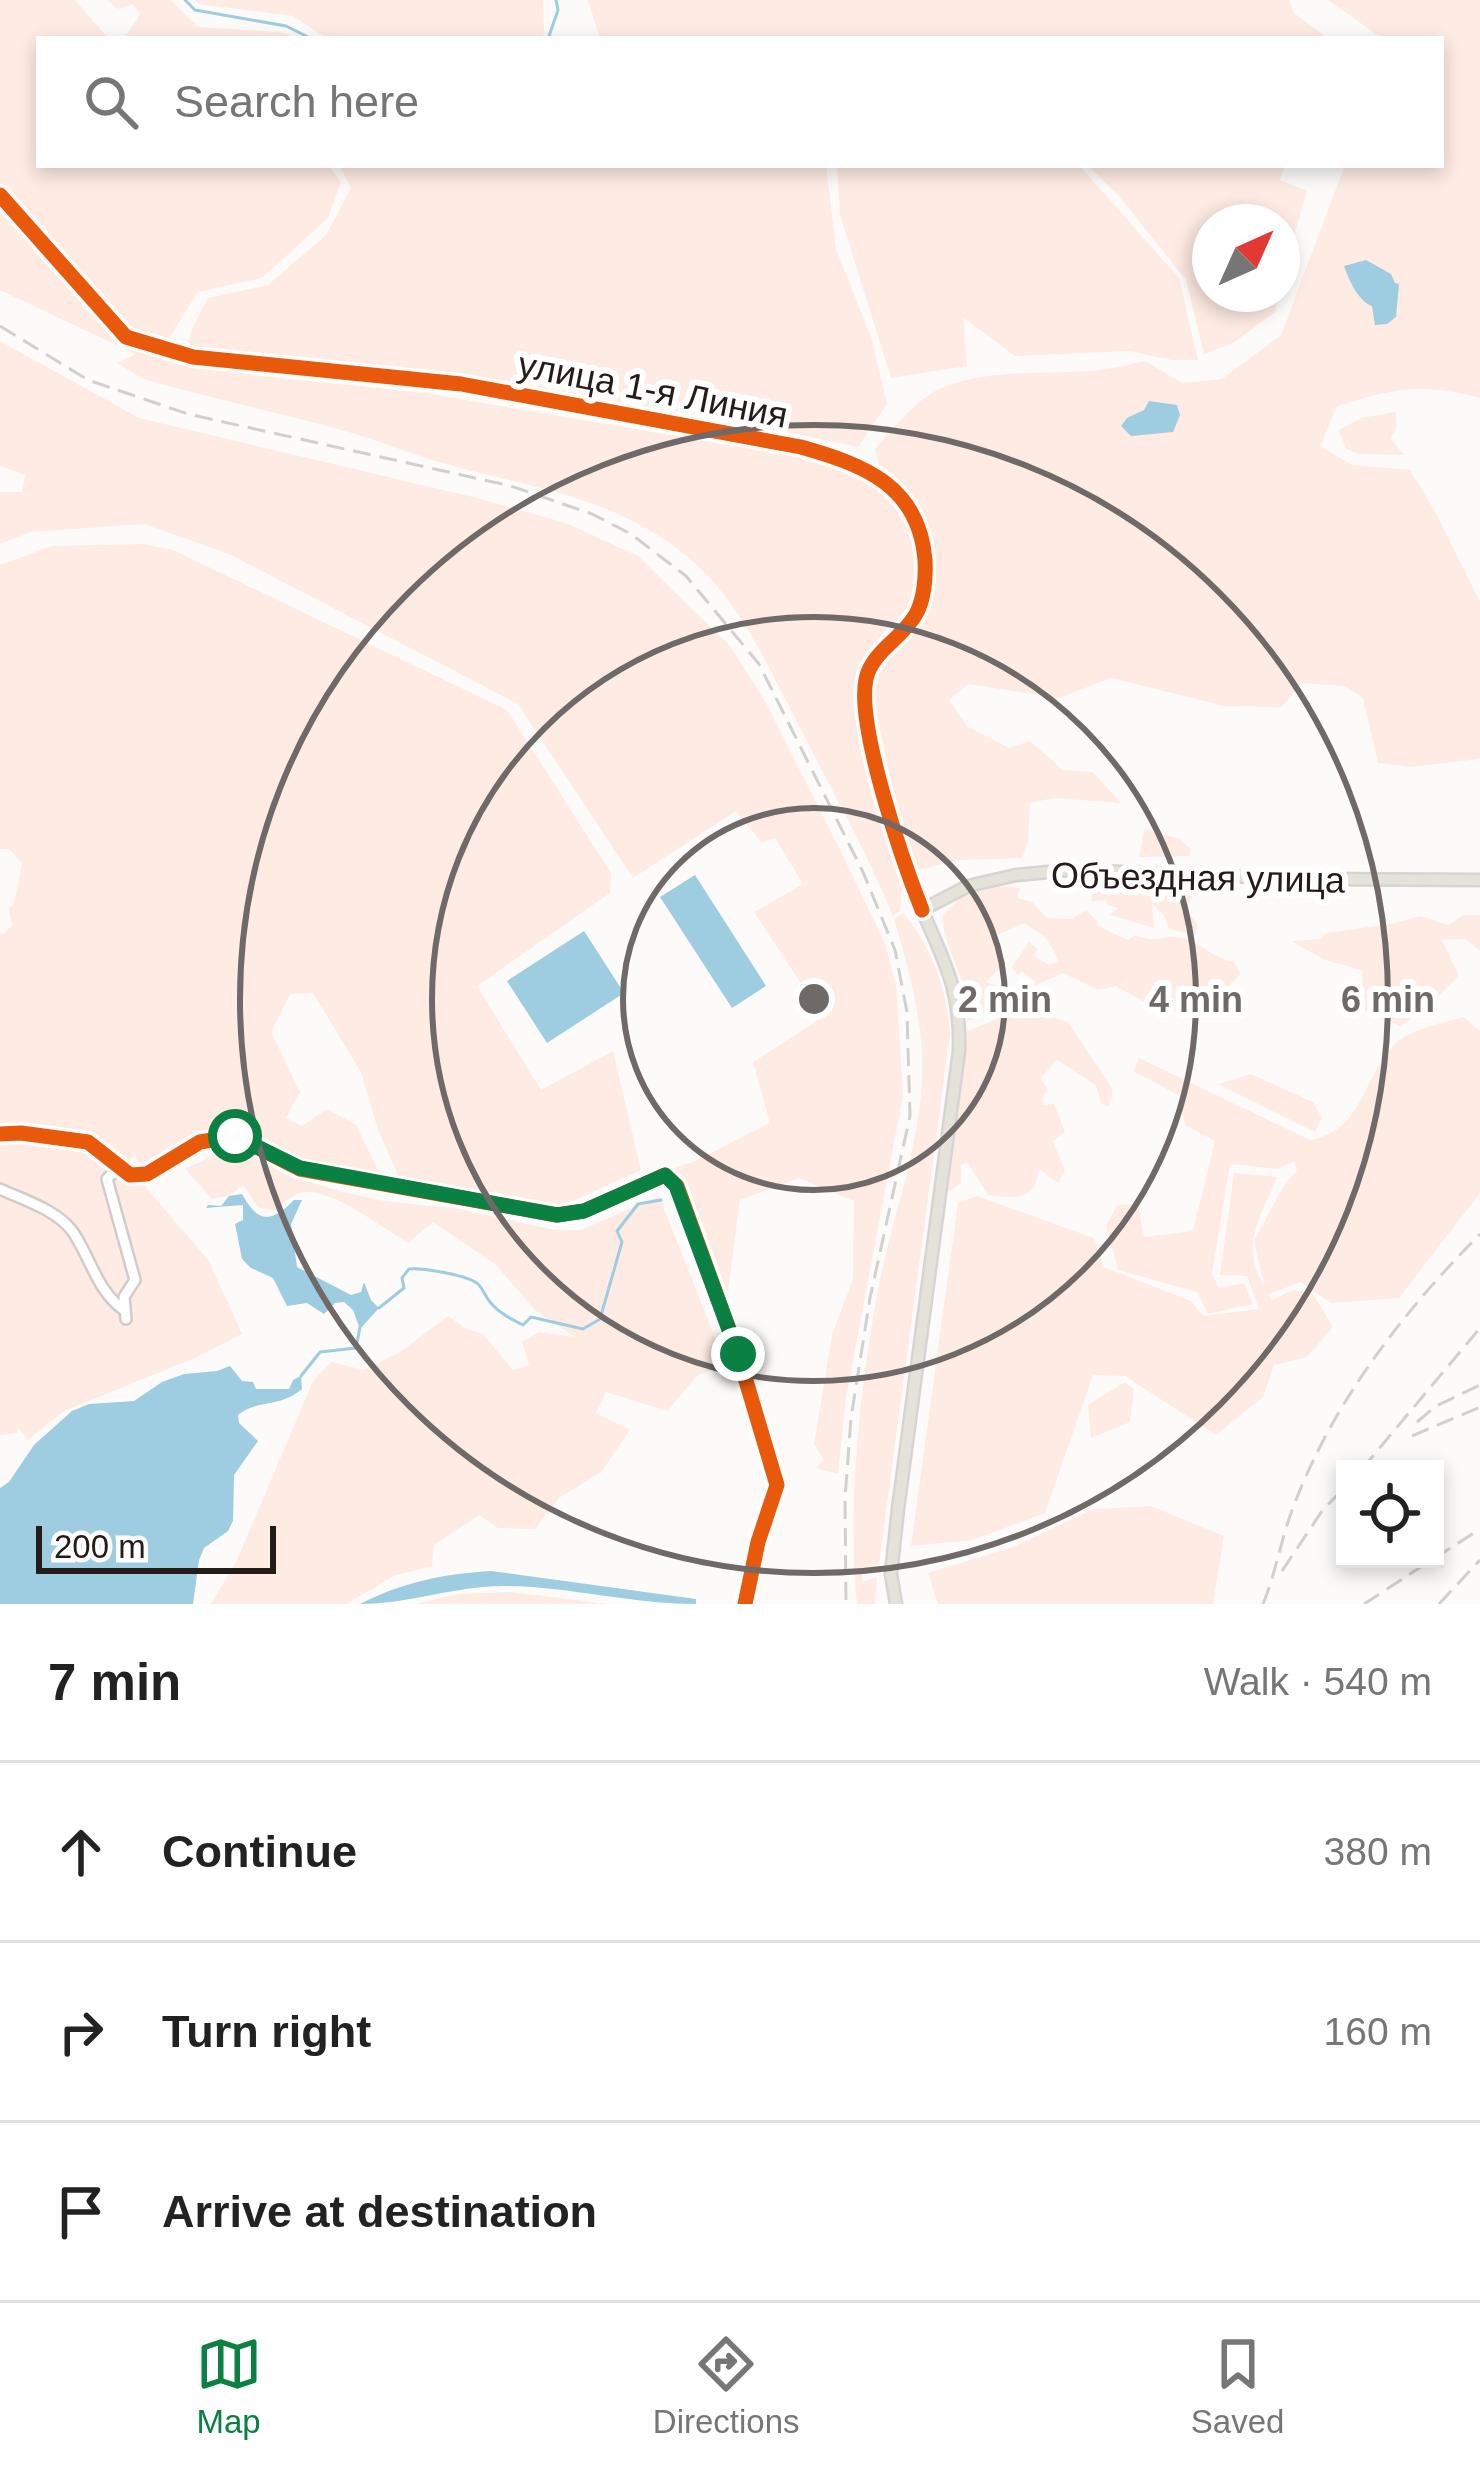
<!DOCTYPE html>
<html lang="en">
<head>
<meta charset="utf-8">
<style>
  :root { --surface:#fff; --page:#f6f6f6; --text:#222; --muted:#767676; --line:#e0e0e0; --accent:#0b8043 }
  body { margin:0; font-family:Arial,sans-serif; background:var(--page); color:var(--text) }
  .controls { position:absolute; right:36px; bottom:36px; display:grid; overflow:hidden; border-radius:0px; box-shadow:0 6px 18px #0003 }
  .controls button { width:108px; height:108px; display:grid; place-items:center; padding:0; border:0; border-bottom:3px solid var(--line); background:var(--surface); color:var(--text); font:60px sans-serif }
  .compass { position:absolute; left:1192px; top:204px; width:108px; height:108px; border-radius:50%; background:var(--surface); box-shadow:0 6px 18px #0003; rotate:45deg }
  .scale { position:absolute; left:36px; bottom:30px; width:240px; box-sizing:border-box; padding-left:12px; border:6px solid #231c19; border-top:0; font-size:33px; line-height:42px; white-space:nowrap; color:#231c19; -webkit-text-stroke:9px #fff; paint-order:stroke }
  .stop { position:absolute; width:36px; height:36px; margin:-27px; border:9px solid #0b8043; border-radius:50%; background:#fff }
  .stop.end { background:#0b8043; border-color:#fff; box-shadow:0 3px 12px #0008 }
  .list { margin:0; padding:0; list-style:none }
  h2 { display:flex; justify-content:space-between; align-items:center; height:156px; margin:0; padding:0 48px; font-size:51px }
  h2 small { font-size:39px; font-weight:400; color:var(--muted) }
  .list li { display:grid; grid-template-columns:78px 1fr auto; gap:36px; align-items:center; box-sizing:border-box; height:180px; padding:0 48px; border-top:3px solid var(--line) }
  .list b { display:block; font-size:45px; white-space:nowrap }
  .list em { font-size:39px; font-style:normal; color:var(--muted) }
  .icon { flex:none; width:66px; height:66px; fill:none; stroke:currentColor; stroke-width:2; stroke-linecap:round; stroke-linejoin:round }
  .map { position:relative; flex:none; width:1480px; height:1604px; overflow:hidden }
  .search { position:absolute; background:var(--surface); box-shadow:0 6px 18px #0003; left:36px; right:36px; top:36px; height:132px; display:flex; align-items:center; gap:30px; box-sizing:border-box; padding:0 42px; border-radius:0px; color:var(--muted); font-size:45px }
  .sheet { height:696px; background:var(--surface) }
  nav { display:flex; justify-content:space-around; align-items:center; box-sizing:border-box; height:168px; border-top:3px solid var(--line); background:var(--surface); font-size:33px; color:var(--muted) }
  nav a { display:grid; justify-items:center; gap:6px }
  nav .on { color:var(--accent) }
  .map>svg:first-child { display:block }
  .green { fill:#feebe3 }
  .water { fill:#9ecce0 }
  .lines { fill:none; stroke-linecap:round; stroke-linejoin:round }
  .stream { stroke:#9ecce0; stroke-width:3 }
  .minor-casing { stroke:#d0ccca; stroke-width:14 }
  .major-casing { stroke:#d7d4d4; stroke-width:15 }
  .minor { stroke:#fffefe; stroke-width:9 }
  .major { stroke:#e5e2d9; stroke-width:10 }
  .rail { stroke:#d1d0d0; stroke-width:3; stroke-dasharray:18 9; stroke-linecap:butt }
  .cycleway-casing { stroke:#fff; stroke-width:22 }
  .cycleway { stroke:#e8590c; stroke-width:15 }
  .route { stroke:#0b8043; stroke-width:15 }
  .ring { fill:none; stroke:#6f6a68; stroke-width:6 }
  .labels { text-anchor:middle; stroke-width:12; stroke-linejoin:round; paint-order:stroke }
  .street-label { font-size:36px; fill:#231c19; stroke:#fff }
  .centre { fill:#6f6a68; stroke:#fff; stroke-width:6 }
  .ring-label { font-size:36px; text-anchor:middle; font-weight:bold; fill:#6f6a68; stroke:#fff; stroke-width:12; stroke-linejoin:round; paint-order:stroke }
</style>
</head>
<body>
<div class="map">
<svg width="1480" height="1604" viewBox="0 0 1480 1604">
  <rect width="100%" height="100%" fill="#fdfbfa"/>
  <g class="green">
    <path d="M0,0H75L109,39H39V165H328L341,182L328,218L262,278L198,292L157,357L261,376L425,393L797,457L860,477L889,497L905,510L916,534L919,572L912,603L882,634L857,676L862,730L880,815L902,880L900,911L893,916C866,851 832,790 800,728C771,673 745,611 699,567C623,495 526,488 432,460C403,451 375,439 345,431C278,413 210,398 143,379L117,363L135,354L0,290Z"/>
    <polygon points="107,0 171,0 198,27 280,32 300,39 124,39 140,14 133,4 118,9"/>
    <polygon points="195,0 543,0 544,34 540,39 328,39 293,16 199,4"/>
    <polygon points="588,0 1289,0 1294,13 1329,39 600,39"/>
    <path d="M1328,0H1480V398C1423,382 1392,389 1337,406L1320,446L1352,465L1410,470L1437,515L1480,602V759L1411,767L1378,763L1363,698L1345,686L1301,683L1282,707L1225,706L1111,678L1059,698L968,684L949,700L967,726L1009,748L1030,741L1063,770L1093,772L1121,803L1054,798L1030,803L1028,841L1022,858L959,860L917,870L904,846L870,681C877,670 883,659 892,650C900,641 914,634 919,624C949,571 931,493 879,465L875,449C892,430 908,409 929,395C967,369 1044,374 1089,371C1107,370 1126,365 1145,361L1182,383L1222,379L1281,335L1345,165H1441V39H1383Z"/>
    <path d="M339,165H826L836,249L872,340L887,404L858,447C638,399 413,371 189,346L191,331L208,298L268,285L326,235L351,188Z"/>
    <polygon points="837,165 1079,165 1179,278 1198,360 1172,360 1129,351 1015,356 963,317 967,366 891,378 840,215"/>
    <polygon points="1087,165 1285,165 1280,180 1307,191 1282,277 1282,222 1210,222 1210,294 1279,294 1275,312 1233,343 1204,354 1186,280 1118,195"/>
    <polygon points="0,341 139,418 477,498 566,523 638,556 730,646 765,701 840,850 885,943 896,985 903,1095 846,1398 838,1474 815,1468 824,1460 814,1444 832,1335 853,1279 854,1201 799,1178 740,1200 725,1313 684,1193 670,1169 693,1162 770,1123 753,1062 823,1017 754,912 803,884 775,838 762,843 736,811 633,878 518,704 229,554 144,524 31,532 0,544 0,492 22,492 25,475 0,466"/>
    <polygon points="1396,412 1396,429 1390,438 1404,455 1359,454 1346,449 1339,430 1361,418"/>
    <polygon points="144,544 173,550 507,710 611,873 610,893 477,986 541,1090 613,1051 641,1170 560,1207 401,1182 378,1130 361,1072 313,993 290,994 271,1032 300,1092 286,1118 302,1126 327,1109 356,1125 381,1176 304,1159 235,1130 198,1136 143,1169 135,1155 126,1164 209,1261 242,1334 195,1358 64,1411 28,1440 19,1428 17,1433 0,1435 0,932 3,934 12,926 9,908 14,903 22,863 9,849 0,849 0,565 52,546"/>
    <polygon points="1145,829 1179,839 1191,849 1190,856 1139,857"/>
    <polygon points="1117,885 1194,894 1186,909 1198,925 1195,935 1169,929 1165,917 1152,903 1154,928 1110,915 1118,908 1108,905 1106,900 1092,901 1091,892"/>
    <path d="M1003,886L1020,888L1017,898L1032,902L1047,918L1072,919L1086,910L1097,921L1096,925L1128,940L1135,935C1158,943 1157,936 1176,937C1197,938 1209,957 1234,962L1241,974L1204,1008H1192L1183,1013L1155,1008L1116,986L1098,990L1063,973L1034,986L1035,981L1023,972L1018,975L1012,967L1029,942L1038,949L1033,956L1048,964L1060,962L1046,938L1024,923L995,936L1001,967L986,982L997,986L986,997L988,1010L967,1022L964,988L944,933L943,915L964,894Z"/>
    <path d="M903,913C932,948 947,988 950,1034L879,1564L861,1570L863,1582L877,1577L875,1604H857C847,1507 860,1390 877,1295C892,1214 926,1135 922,1053C919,1006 907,963 894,919Z"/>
    <polygon points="1464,915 1480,915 1480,951 1466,939 1442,940 1459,975 1429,1006 1400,1026 1364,1010 1362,970 1325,960 1291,941 1320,939 1326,933 1390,924 1421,916 1448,925"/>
    <path d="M1035,1012L1068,1022L1113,1090L1109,1107L1101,1103L1096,1085L1057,1060L1041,1078L1048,1090L1042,1099L1043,1105L1054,1104L1065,1132L1053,1141L1065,1171L1058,1183L1039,1169C1035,1202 1016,1198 988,1195L968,1163L961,1165V1183L948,1192L966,1032L1011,1013Z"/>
    <path d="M1464,1017L1480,1031V1193L1399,1298L1331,1303L1301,1282L1269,1294L1272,1300L1293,1290L1313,1294L1333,1327L1307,1357L1274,1365L1263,1397L1216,1435L1125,1376L1093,1375L1045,1513L973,1540L911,1546L958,1203L977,1196L1094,1238L1104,1267L1191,1301L1203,1316L1259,1309L1247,1276L1220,1275L1234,1173L1277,1177C1261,1218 1239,1244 1264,1285L1254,1241L1284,1185L1297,1171L1294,1161L1278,1169L1230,1164L1212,1274L1219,1288L1244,1283L1253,1304L1208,1314L1197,1292L1118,1270L1106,1226L1117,1205L1138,1204L1144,1237L1193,1231L1215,1141L1185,1125L1180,1096L1133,1071L1139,1058L1310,1140C1363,1131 1362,1078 1394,1045C1410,1029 1443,1023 1464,1017Z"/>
    <polygon points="1251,1074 1313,1102 1322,1118 1315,1132 1218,1084"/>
    <path d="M221,1152L264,1157L301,1179L339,1191L384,1201L460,1209L556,1230H581L659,1196L726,1365L698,1375L667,1411L606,1392L596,1413L630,1430L602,1471L559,1498L535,1529L498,1528L479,1515L434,1545L432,1566L394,1576L346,1604H211L237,1560L313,1381L331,1362L364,1370L400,1352L448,1316L465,1328L483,1334L513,1370L529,1365L522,1342L539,1332L575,1337L535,1310L496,1265L433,1222L408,1243C383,1228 339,1194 310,1192C295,1191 285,1201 276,1211L258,1207L243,1185L229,1196L212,1199L185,1169Z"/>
    <polygon points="1125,1382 1134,1389 1130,1422 1091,1438 1088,1405"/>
    <polygon points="1151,1506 1224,1536 1213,1604 938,1604 928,1573 1013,1547 1094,1509"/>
    <polygon points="511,1592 608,1604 415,1604 459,1594"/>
  </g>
  <g class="water">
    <path d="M1366,260L1391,274L1395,283L1399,284L1396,317L1387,324L1375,325L1372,306C1358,301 1349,280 1344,266Z"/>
    <polygon points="1149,401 1177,405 1180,415 1173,432 1131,436 1121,426 1127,418 1144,410"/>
    <polygon points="695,875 766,986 732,1008 660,897"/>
    <polygon points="584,931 624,993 547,1043 507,981"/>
    <path d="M242,1194C259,1225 272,1222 294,1200H302L291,1224L297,1267L351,1295L361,1292L364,1282L371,1300L379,1308L360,1329L353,1310L344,1302L335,1303L324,1314L307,1303L287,1306L273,1278L251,1268L242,1259L235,1224L243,1220V1205L206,1208L208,1205L221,1206L229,1196Z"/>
    <path d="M230,1366L242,1381L253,1382L256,1389H289L293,1380L301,1376L302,1389C280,1408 258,1399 238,1415L239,1423L258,1441L234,1475L233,1521L228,1531L204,1548L199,1560L193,1604H0V1488L9,1482L34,1445L72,1411L89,1404L134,1401L162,1382L184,1374L217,1371Z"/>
    <path d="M491,1571L696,1599V1604C632,1604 571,1587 508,1586C456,1585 411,1604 360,1604C403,1582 443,1574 491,1571Z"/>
  </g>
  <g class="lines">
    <g class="stream">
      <polyline points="185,0 195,10 286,26 312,39"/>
      <polyline points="548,39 558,10 556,0"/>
      <path d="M379,1308L404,1288L402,1278L409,1269C423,1268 468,1275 478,1284C483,1289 485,1296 490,1302C499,1313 511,1319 523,1325L531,1317L583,1329L600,1319L622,1242L617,1231L638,1204L661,1200"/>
      <polyline points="301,1376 320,1352 356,1348 360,1327"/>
    </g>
    <defs>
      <g id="minor">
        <path d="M0,195L126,337L193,357L461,384L801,447C865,465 919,486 925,560C926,577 924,600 916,614C903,638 872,651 866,679C856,726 903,862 922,910"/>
        <polyline points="0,1134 21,1133 88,1142 130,1175 147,1174 200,1142 235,1136 300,1169 557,1215 584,1211 665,1175 677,1186 738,1354 777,1485 758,1542 745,1604"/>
        <polyline points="118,1168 107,1179 135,1280 124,1297 126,1319"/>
        <path d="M0,1189C24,1200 57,1210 73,1232C91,1259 97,1291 124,1310"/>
      </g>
      <path id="major" d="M896,1604L891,1574L898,1509L959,1051C961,990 945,963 922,910L968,886L1016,875L1070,870L1308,879L1480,880"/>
    </defs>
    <use href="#minor" class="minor-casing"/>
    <use href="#major" class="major-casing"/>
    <use href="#minor" class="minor"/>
    <use href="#major" class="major"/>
    <g class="rail">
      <polyline points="0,326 88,380 188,414 511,486 592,514 631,534 686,576 759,664 863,872 895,950 907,1012 910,1116 870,1298 851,1418 845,1498 846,1604"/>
      <polyline points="1417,1422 1436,1406 1480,1385"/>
      <polyline points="1412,1436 1480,1407"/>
      <polyline points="1362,1469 1480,1328"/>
      <polyline points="1435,1558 1480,1529"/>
      <polyline points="1282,1571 1322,1511 1345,1487"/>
      <path d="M1263,1604C1275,1575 1280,1545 1290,1516C1329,1407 1400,1315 1480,1234"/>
      <polyline points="1364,1604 1433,1559"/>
      <polyline points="1439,1604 1480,1560"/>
    </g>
    <defs>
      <g id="cycleway">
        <path d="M0,195L126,337L193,357L461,384L801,447C865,465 919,486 925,560C926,577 924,600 916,614C903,638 872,651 866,679C856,726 903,862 922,910"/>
        <polyline points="0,1134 21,1133 88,1142 130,1175 147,1174 200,1142 235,1136 300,1169 557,1215 584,1211 665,1175 677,1186 738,1354 777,1485 758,1542 745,1604"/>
      </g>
    </defs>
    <use href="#cycleway" class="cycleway-casing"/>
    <use href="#cycleway" class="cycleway"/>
  </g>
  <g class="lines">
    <polyline class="route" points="235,1136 300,1168 557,1215 584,1211 665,1175 676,1186 738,1354"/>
  </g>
  <g class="ring">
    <circle cx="814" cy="999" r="191"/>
    <circle cx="814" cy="999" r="382"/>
    <circle cx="814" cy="999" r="574"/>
  </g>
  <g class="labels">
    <g class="street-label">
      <text transform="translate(653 389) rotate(11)" y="13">улица 1-я Линия</text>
      <text transform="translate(1198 877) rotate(1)" y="13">Объездная улица</text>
    </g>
  </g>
  <circle cx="814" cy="999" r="18" class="centre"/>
  <g class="ring-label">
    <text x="1005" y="1012">2 min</text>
    <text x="1196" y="1012">4 min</text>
    <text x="1388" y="1012">6 min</text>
  </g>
</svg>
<div class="controls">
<button><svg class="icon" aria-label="locate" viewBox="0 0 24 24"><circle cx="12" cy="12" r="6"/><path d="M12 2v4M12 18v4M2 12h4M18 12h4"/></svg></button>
</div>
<svg class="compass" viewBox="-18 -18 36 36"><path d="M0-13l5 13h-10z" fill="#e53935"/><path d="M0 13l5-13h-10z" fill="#767676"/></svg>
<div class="scale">200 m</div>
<div class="stop" style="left:235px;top:1136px"></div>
<div class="stop end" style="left:738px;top:1354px"></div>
<div class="search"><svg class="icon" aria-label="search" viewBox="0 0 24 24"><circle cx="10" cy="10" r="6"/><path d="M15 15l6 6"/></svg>Search here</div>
</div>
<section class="sheet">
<h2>7 min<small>Walk · 540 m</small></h2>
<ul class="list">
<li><svg class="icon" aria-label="ahead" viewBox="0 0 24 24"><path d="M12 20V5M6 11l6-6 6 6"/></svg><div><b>Continue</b></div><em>380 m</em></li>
<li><svg class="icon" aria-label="right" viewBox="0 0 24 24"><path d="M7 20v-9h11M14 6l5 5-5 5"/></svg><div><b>Turn right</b></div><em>160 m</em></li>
<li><svg class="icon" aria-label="arrive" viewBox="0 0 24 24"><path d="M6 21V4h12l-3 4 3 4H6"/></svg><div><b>Arrive at destination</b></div></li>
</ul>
</section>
<nav>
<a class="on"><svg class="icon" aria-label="map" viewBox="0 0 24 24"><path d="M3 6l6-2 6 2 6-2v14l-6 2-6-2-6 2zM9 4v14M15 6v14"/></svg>Map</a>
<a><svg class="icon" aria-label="directions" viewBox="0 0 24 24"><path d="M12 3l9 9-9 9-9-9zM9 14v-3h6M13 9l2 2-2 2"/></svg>Directions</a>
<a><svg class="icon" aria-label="saved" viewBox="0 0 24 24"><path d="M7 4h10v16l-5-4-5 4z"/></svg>Saved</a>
</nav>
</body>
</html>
